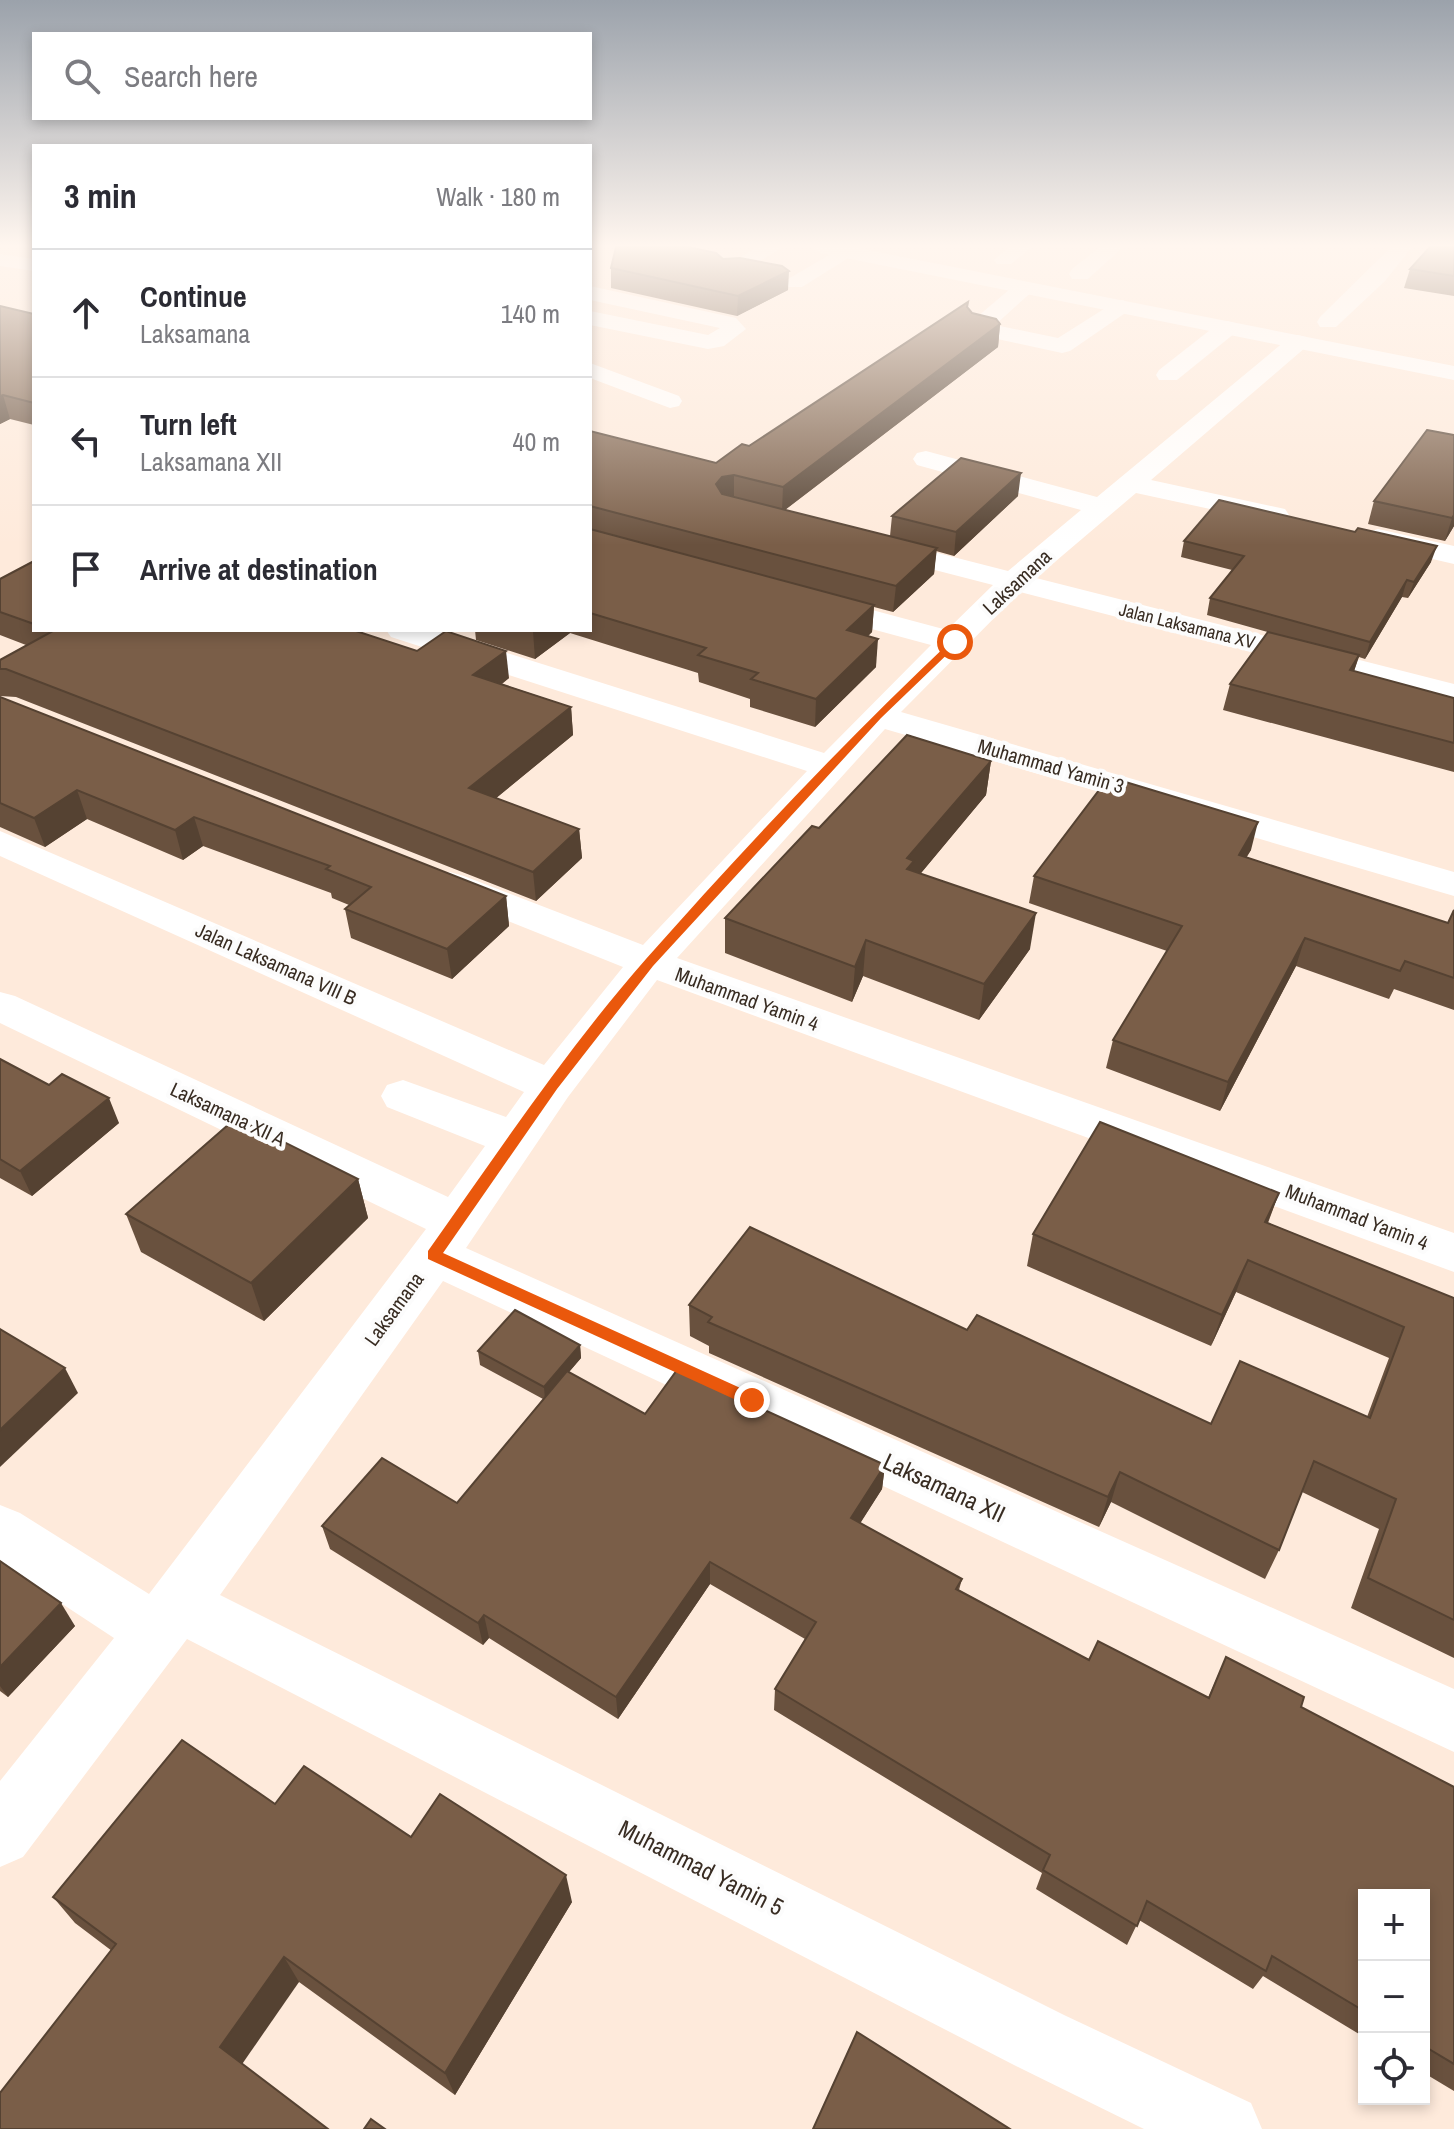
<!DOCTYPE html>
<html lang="en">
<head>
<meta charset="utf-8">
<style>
  :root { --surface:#fff; --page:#f2f2f3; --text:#2b2b33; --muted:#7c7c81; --line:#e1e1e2 }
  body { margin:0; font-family:"Archivo Narrow",sans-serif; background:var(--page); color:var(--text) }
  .controls { position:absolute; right:24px; bottom:24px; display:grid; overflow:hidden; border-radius:0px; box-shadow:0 4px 12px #0003 }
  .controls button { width:72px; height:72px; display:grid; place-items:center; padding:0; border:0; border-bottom:2px solid var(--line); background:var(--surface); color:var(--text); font:40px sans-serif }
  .stop { position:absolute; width:24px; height:24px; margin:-18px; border:6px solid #ea580c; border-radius:50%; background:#fff }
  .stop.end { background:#ea580c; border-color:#fff; box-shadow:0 2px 8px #0008 }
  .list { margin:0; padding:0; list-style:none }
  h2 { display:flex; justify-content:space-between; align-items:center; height:104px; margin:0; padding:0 32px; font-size:34px }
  h2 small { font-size:26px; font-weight:400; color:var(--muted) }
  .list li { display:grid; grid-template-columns:52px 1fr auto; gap:24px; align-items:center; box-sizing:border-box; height:128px; padding:0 32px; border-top:2px solid var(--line) }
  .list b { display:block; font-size:30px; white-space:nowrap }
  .list p { margin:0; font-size:26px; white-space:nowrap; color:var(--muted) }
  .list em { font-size:26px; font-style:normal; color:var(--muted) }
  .icon { flex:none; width:44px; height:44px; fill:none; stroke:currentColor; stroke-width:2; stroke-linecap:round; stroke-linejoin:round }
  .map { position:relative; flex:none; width:1454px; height:2129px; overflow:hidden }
  .search { position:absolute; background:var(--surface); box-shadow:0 4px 12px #0003; left:32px; top:32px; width:560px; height:88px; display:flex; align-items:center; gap:20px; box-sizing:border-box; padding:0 28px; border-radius:0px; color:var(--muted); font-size:30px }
  .panel { position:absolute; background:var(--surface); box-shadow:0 4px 12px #0003; left:32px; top:144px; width:560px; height:488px; border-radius:0px }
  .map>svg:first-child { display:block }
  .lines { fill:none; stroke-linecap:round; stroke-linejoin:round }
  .minor { fill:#fff; fill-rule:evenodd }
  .major { fill:#fff; fill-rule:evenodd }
  .wall { fill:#69513e }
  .shaded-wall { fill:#554232 }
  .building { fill:#7a5e48; stroke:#554232; stroke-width:2 }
  .route { fill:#ea580c }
  .labels { text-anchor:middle; stroke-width:8; stroke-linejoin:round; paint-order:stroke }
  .far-street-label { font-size:18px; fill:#382c22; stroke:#fcfcfc }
  .street-label { font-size:20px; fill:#382c22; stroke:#fcfcfc }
  .near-street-label { font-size:24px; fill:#382c22; stroke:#fcfcfc }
</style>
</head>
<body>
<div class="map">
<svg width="1454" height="2129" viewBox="0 0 1454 2129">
  <rect width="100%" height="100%" fill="#feeadb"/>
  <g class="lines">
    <g class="minor">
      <polygon points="758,247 783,247 737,275 723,275 719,271 723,267"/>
      <polygon points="1009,247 1032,247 1011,264 997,264 994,260"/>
      <polygon points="1100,247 1123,247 1088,279 1072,279 1069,274 1072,269"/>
      <polygon points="1391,247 1412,247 1385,281 1336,327 1320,327 1317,322 1320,317"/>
      <polygon points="841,248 855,248 858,252 802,287 786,287 783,282"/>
      <polygon points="0,254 34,259 34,271 0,266"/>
      <polygon points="1025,282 1036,288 995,325 1058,338 1115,302 1123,300 1134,307 1070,351 1062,353 970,333 967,328 970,323 1017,283"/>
      <polygon points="590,286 736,318 746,329 724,346 708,349 590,325 590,311 708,335 720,328 590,300"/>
      <polygon points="1227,321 1235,323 1238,328 1235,333 1177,380 1159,380 1156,375 1159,370 1219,323"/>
      <polygon points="1298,335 1306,337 1310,342 1306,347 1151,480 1285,509 1289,515 1285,521 1275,523 1136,493 1036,578 1454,684 1454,704 1020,592 901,712 1454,872 1454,896 885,729 677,958 1454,1233 1454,1272 657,980 568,1097 466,1248 1454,1689 1454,1752 443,1281 220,1595 1064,2015 1251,2103 1262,2129 1144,2129 1014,2065 187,1639 23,1857 0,1867 0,1781 114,1638 0,1563 0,1505 20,1513 149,1594 426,1229 0,1023 0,992 15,996 448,1197 485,1146 387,1107 381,1096 387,1085 403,1080 506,1117 524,1092 0,856 0,831 544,1065 623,967 436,892 431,884 436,876 450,872 464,876 643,945 807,771 391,637 386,630 434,630 824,753 931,645 805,611 801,604 805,597 816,595 947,630 993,585 869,553 864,547 869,541 879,538 1008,571 1081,510 917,465 913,459 917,453 926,451 1097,497 1290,337"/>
      <polygon points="590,363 679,396 682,401 679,406 670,408 590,378"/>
      <polygon points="1378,529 1454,546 1454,564 1368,544 1364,538 1368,532"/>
    </g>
    <polygon class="major" points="811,247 852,247 1454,366 1454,380 821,253"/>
  </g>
  <g class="wall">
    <polygon points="1454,247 1454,296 1404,288 1410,269"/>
    <polygon points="723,259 788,290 737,316 611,288 611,268"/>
    <polygon points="0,306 34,314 34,425 10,419 0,424"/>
    <polygon points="967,308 972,313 1000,324 998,347 785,510 890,536 892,516 1018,496 954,556 936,551 934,574 893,612 874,607 872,632 868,636 876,667 815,727 750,707 750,699 699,682 698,673 570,633 535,659 476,640 475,630 590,630 590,431 716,463 749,446"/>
    <polygon points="1454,435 1454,526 1445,541 1368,524 1374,501"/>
    <polygon points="1184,541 1431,562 1408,598 1402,597 1365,659 1359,657 1354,671 1454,698 1454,772 1223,710 1230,684 1278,635 1207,615 1210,598 1232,570 1181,557"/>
    <polygon points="34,561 34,630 353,630 417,651 509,678 502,684 571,707 573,735 496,798 579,829 582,858 536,901 16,697 0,696 0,660 26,645 0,635 0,579"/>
    <polygon points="0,697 506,896 509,926 452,979 351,938 345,909 349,905 332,898 331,893 203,846 183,860 87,819 45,847 0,827"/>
    <polygon points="991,761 986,795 920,874 1030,949 979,1020 863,976 852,1002 725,953 725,918 819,828"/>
    <polygon points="1251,850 1246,857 1448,923 1454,910 1454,1010 1394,989 1389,999 1296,966 1220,1111 1106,1068 1113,1040 1167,951 1029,903 1034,876"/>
    <polygon points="0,1059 119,1123 32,1196 0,1178"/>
    <polygon points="358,1179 368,1218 264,1321 141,1252 126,1214"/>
    <polygon points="1279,1193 1268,1223 1454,1298 1454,1658 1351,1608 1379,1529 1302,1492 1279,1550 1265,1579 1111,1502 1099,1527 709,1353 709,1346 690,1336 689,1305 967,1330 1211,1424 1367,1417 1389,1358 1236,1292 1211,1346 1027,1266 1033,1234"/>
    <polygon points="580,1345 581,1358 569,1372 645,1414 885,1465 882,1489 860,1523 962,1579 959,1590 1089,1660 1208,1698 1226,1657 1301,1707 1454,1787 1454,2091 1424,2073 1424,1895 1364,1895 1364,2037 1263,1976 1253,1989 1139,1920 1127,1945 1036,1889 1042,1873 774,1710 775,1689 805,1639 710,1584 618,1719 489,1638 483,1645 330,1549 322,1526 457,1503 543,1399 480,1365 478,1351"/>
    <polygon points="0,1561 75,1626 8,1697 0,1691"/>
    <polygon points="275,1804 411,1837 572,1902 455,2095 299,1982 0,2129 112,1951 75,1923 53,1897"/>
  </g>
  <g class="shaded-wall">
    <polygon points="789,271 788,290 737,316 738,296"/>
    <polygon points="1000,324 998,347 782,512 783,487"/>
    <polygon points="3,395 10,419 0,424 0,396"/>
    <polygon points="1021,473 1018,496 954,556 956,532"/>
    <polygon points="734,475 734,500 722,502 716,484 722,477"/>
    <polygon points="1454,515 1454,526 1445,541 1452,518"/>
    <polygon points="1437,546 1431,562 1408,598 1414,582"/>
    <polygon points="937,548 934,574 893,612 896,586"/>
    <polygon points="1407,580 1402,597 1365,659 1370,642"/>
    <polygon points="874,605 872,632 845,658 847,630"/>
    <polygon points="535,630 570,630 570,633 535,659 533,631"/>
    <polygon points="878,639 876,667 815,727 816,699"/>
    <polygon points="506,651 509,678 477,702 473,675"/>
    <polygon points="1359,655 1351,681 1350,670"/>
    <polygon points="571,707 573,735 473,817 469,788"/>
    <polygon points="991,761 986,795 912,884 903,904 907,858"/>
    <polygon points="77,790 87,819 45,847 34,818"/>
    <polygon points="194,817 203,846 183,860 175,830"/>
    <polygon points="1258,822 1251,850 1231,883 1239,855"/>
    <polygon points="579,829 582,858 536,901 533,872"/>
    <polygon points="506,896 509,926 452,979 447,949"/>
    <polygon points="1036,913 1030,949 979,1020 984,984"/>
    <polygon points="1305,938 1296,966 1220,1111 1228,1082"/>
    <polygon points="866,940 863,976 852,1002 855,967"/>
    <polygon points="109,1098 119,1123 32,1196 20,1171"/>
    <polygon points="358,1179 368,1218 264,1321 251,1283"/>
    <polygon points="1279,1193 1267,1224 1265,1222"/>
    <polygon points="1248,1260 1236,1292 1211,1346 1222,1315"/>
    <polygon points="580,1345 581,1358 545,1400 544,1387"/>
    <polygon points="65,1368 78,1393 0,1467 0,1430"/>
    <polygon points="885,1465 882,1489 849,1541 851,1518"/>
    <polygon points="1120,1472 1111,1502 1099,1527 1108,1497"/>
    <polygon points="710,1562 710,1584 618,1719 616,1697"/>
    <polygon points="61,1603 75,1626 8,1697 0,1686 0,1667"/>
    <polygon points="484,1615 489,1638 483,1645 478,1623"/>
    <polygon points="566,1875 572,1902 455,2095 445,2073"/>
    <polygon points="284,1957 299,1982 238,2070 220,2047"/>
  </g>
  <g class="building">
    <polygon points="616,247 688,247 716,253 723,259 740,258 782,266 789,271 738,296 611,268"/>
    <polygon points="1430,247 1454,247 1454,276 1410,269"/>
    <polygon points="968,302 967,307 972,313 996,319 1000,324 783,487 734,475 722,477 716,484 722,494 937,548 896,586 590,506 590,431 716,463 742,444 749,446"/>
    <polygon points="0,306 34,314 34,403 3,395 0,396"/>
    <polygon points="1427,430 1454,435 1454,515 1452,518 1374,501"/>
    <polygon points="961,458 1021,473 956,532 892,516"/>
    <polygon points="1219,500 1355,532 1358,528 1437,546 1414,582 1407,580 1370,642 1210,598 1244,556 1184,541"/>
    <polygon points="590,529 874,605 847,630 878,639 816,699 751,679 758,673 698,655 706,648 590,613"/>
    <polygon points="34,561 34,624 0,612 0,579"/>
    <polygon points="50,630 353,630 417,651 446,631 506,651 473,675 571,707 469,788 579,829 533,872 6,669 0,669 0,660 53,631"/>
    <polygon points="1268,632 1359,655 1350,670 1454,698 1454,743 1230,684"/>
    <polygon points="0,697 506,896 447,949 345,909 371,887 326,869 330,866 194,817 175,830 77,790 34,818 0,803"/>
    <polygon points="907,735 991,761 907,858 914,861 907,869 1036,913 984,984 866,940 855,967 725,918 812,826 819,828"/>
    <polygon points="1109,777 1258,822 1239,855 1448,923 1454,910 1454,978 1405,961 1400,971 1305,938 1228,1082 1113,1040 1182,926 1034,876"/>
    <polygon points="0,1059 49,1085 62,1074 109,1098 20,1171 0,1159"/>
    <polygon points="236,1118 358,1179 251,1283 126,1214"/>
    <polygon points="1100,1122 1279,1193 1265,1222 1454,1298 1454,1620 1368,1578 1396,1499 1314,1461 1279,1550 1120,1472 1108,1497 708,1322 712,1317 689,1305 750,1227 967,1330 977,1315 1211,1424 1240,1361 1370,1418 1404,1327 1248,1260 1222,1315 1033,1234"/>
    <polygon points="515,1310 580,1345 544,1387 478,1351"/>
    <polygon points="0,1329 65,1368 0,1430"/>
    <polygon points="677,1370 885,1465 851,1518 962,1579 956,1589 1089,1660 1098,1641 1209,1698 1226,1657 1304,1697 1301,1707 1454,1787 1454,2064 1424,2046 1424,1895 1364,1895 1364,2011 1272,1956 1266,1971 1147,1901 1137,1926 1043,1870 1050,1855 775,1689 816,1622 710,1562 616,1697 484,1615 478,1623 322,1526 382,1458 457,1503 567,1371 645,1414"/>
    <polygon points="0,1561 61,1603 0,1667"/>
    <polygon points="182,1740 275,1804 304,1766 411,1837 440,1794 566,1875 445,2073 284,1957 220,2047 328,2129 0,2129 0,2093 116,1944 53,1897"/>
    <polygon points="857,2032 1010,2129 813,2129"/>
    <polygon points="371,2119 385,2129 364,2129"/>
  </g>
  <linearGradient id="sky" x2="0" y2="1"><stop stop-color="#9ba2ab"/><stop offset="0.45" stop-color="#fff6ef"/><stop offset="1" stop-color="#fff6ef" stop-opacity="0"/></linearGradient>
  <rect width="1454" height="545" fill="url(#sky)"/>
  <path class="route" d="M952,640L960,642L881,718L653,966L557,1089L443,1253L758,1396V1405H747L428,1259V1251C498,1152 566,1050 646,959C743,849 845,741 952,640Z"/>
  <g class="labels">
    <g class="far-street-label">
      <text transform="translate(1187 626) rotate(14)" y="6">Jalan Laksamana XV</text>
    </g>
    <g class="street-label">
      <text transform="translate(1017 582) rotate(-43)" y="7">Laksamana</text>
      <text transform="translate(1051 766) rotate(16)" y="7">Muhammad Yamin 3</text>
      <text transform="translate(276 964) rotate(24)" y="7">Jalan Laksamana VIII B</text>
      <text transform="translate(747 999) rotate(20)" y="7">Muhammad Yamin 4</text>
      <text transform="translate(228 1114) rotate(25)" y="7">Laksamana XII A</text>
      <text transform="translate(1357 1217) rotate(21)" y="7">Muhammad Yamin 4</text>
      <text transform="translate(394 1309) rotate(-54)" y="7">Laksamana</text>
    </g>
    <g class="near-street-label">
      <text transform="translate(944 1488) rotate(25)" y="8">Laksamana XII</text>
      <text transform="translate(701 1868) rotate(27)" y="8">Muhammad Yamin 5</text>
    </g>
  </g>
</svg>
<div class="controls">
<button>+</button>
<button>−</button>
<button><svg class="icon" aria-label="locate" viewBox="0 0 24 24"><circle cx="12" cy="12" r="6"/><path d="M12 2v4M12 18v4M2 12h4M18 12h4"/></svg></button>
</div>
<div class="stop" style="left:955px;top:642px"></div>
<div class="stop end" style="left:752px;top:1400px"></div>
<div class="search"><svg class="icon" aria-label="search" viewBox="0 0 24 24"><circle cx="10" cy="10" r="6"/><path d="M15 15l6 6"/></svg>Search here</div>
<section class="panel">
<h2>3 min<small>Walk · 180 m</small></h2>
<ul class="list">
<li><svg class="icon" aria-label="ahead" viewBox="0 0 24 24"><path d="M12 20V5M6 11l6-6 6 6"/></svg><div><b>Continue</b><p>Laksamana</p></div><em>140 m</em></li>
<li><svg class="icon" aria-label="left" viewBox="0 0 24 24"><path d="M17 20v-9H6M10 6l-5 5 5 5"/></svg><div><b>Turn left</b><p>Laksamana XII</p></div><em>40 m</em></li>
<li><svg class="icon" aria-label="arrive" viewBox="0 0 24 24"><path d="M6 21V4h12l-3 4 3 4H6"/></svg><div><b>Arrive at destination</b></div></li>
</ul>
</section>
</div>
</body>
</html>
